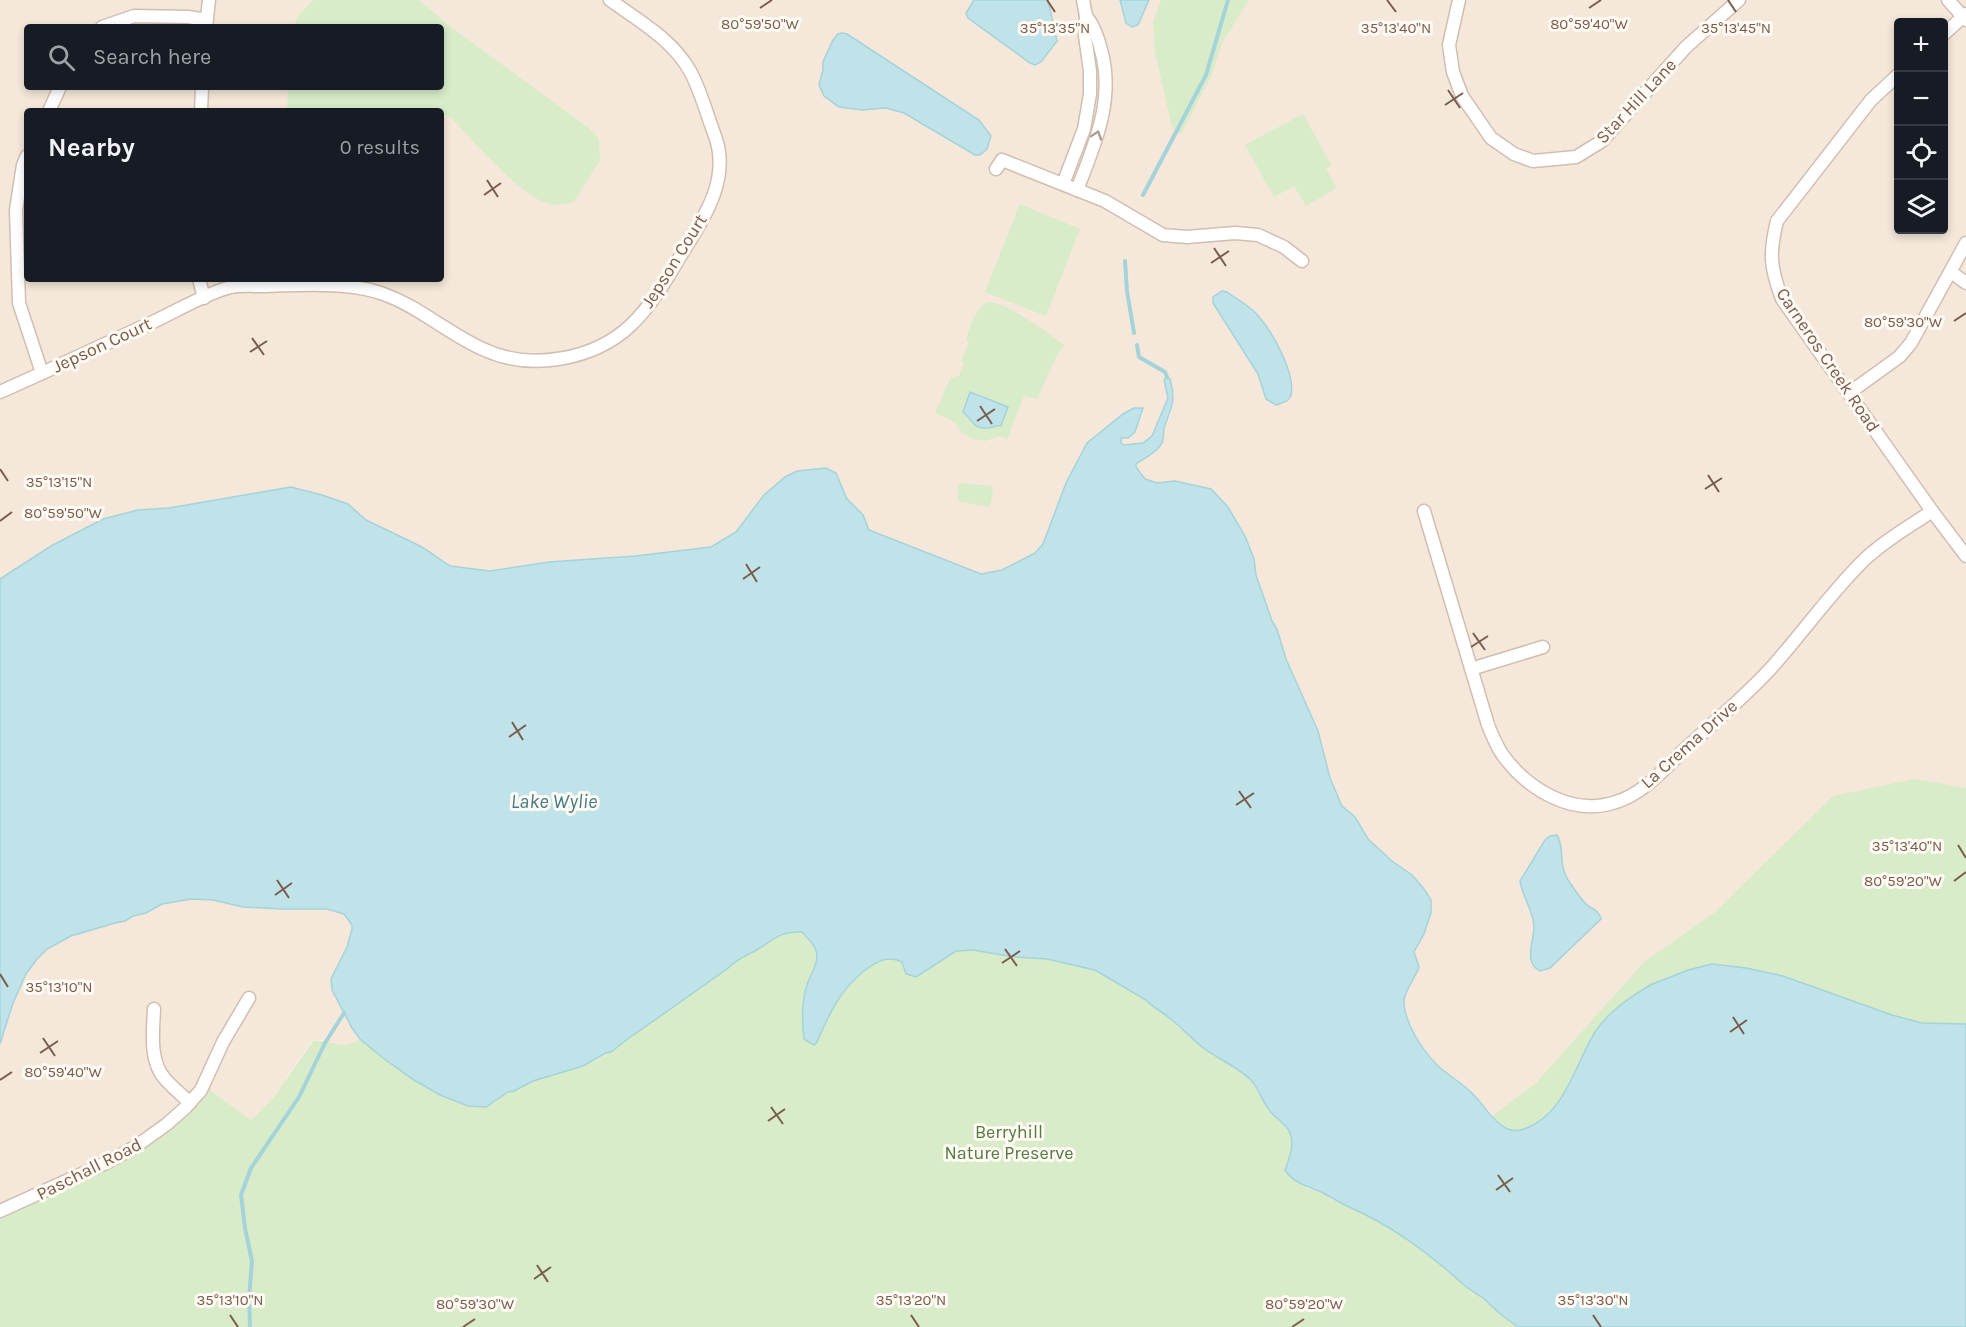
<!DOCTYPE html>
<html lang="en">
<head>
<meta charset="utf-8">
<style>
  :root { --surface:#171b24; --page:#242831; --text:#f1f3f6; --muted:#9ea1a6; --line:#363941 }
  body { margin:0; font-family:Karla,sans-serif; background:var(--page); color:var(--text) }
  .controls { position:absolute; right:18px; top:18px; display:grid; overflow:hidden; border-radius:6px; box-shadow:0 3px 9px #0003 }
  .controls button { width:54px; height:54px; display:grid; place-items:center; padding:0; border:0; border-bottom:2px solid var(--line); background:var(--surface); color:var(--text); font:30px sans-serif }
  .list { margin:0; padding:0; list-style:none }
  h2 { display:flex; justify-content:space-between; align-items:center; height:78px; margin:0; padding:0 24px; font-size:26px }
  h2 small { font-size:20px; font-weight:400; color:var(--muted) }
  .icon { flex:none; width:33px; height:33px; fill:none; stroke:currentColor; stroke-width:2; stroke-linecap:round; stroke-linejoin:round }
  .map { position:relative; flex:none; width:1966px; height:1327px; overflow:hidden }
  .search { position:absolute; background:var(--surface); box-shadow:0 3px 9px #0003; left:24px; top:24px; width:420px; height:66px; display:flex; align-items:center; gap:15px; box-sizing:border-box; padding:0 21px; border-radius:6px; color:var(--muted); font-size:22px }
  .panel { position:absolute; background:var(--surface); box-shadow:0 3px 9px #0003; left:24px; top:108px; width:420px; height:174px; border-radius:6px }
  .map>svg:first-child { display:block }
  .residential { fill:#f5e8da; fill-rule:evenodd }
  .green { fill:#d8ecc9 }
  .water { fill:#bfe3e8; stroke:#a5d3da; stroke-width:1.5 }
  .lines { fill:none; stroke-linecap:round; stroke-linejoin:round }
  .stream { stroke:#a5d3da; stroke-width:4 }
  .minor-casing { stroke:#d1beb0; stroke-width:15 }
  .minor { stroke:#fff; stroke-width:12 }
  .oneway { stroke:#af9d94 }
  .ticks { fill:none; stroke:#7a5c4d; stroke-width:2 }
  .labels { text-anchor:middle; stroke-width:6; stroke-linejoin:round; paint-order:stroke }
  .street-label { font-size:18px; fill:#7a5c4d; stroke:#fffaf3 }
  .park-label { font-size:18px; fill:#537a41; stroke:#fffaf3 }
  .water-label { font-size:20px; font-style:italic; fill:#437c86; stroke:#fffaf3 }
  .ticks-label { font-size:15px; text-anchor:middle; fill:#7a5c4d; stroke:#fffaf3; stroke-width:6; stroke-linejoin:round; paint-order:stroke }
</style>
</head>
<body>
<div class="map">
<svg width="1966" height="1327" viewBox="0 0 1966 1327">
  <rect width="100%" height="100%" fill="#fdf6ec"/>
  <g class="residential">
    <path d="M0,0H1966V1024L1922,1023L1502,1125L1472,1093L1436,1064L1415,1035L1404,1007L1403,997L1416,976L1414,952L1424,934L1412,875L1392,861L1368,839L1355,817L1342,806L1330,778L1318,731L1286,659L1277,629L1272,621L1256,575L1254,559L1245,536L1227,507L1211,489L1175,481L1157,483L1145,479L1136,467V464L1158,449L1162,443L1166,424L1171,414L1174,394L1164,380L1168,398L1152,436L1144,443L1124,445L1121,443V438L1135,432L1143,412L1123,414L1099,432L1087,443L1066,483L1043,544L1037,552L1002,570L981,574L869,530L864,518L847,499L836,473L826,468L797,471L736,532L711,547L679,552L549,562L490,571L450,566L422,547L366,520L360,514L291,487L169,508L138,510L103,519L51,546L0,579ZM1898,22H1944V230H1898ZM27,27H441V87H27ZM27,111H441V279H27Z"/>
    <polygon points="191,899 213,900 243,907 281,909 327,909 344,914 352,925 352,929 347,947 331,979 332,990 340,1006 360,1039 353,1045 344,1047 321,1040 312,1041 273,1098 251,1120 166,1129 0,1215 0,1044 13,1003 26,974 37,959 47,949 71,936 115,923 125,921 133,916 146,913 162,904"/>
  </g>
  <g class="green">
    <path d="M313,0H419L447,24L590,129L599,139L600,160L574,202C565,205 556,206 547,203C519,195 472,139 450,117L441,113V111L430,109L416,111H287L288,87H441V27H293L299,15Z"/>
    <polygon points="1161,0 1249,0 1222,43 1211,77 1181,134 1172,128 1155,52 1153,22"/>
    <polygon points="1303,114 1332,166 1326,169 1337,188 1306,206 1294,186 1274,197 1245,145"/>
    <polygon points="1020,204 1080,229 1046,316 985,292"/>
    <path d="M987,302C1007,301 1047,333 1065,345L1058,353L1037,399L1024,396L1007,439L1000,436L985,441L973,439L961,432L955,422L935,413L951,376L955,378L956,376H959L964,363L961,361L969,342L966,340C971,326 974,310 987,302Z"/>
    <polygon points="961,483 991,486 993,490 990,507 960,502 958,498 958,485"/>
    <polygon points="1914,779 1966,788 1966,1024 1922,1023 1892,1015 1783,976 1747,968 1712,964 1662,979 1596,1032 1563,1095 1545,1117 1525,1129 1515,1131 1502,1125 1492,1116 1537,1082 1644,962 1715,912 1833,796"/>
    <path d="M789,932H802L814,946L817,956L814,970L808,982L817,1042C829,1014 840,990 864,971C875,962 887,954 902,962L906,974L916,977L956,951L973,950L1014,957L1047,959L1095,970L1146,1000L1149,1003L1169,1017L1178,1027L1187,1032L1203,1048L1233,1065L1251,1080L1269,1111L1289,1130L1293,1142L1285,1170L1307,1188L1323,1193L1331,1199L1370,1216L1404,1236L1420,1247L1447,1272L1456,1277L1465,1286L1485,1300L1505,1318L1518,1327H0V1215L111,1164L207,1088L251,1120L273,1098L313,1041C332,1039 341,1052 360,1039C384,1059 455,1116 487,1106C493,1104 500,1097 506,1094C508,1092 511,1092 514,1091C521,1088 527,1083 534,1080C550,1074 567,1072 583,1066C598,1060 613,1051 625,1041L727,969C738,959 743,957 755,950C767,944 776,936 789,932Z"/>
  </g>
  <g class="water">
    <polygon points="974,0 1048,0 1057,41 1041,62 1035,65 1030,63 968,18 966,13"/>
    <polygon points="1120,0 1149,0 1138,25 1132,27 1126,23"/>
    <polygon points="842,33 847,34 979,120 991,136 987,149 980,155 975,155 904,113 886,108 862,110 839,107 824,96 819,85 823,70 823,62 833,40 838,34"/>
    <path d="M1222,291L1227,292C1238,300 1252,307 1260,318C1273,333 1296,375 1291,395C1290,401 1282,403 1276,405L1266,399L1258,374L1213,303V297Z"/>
    <path d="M1167,377L1170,379C1176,399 1172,407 1165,425C1163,430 1164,438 1162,443C1158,452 1143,459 1136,464V467L1145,479L1157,483L1175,481L1211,489L1228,507L1245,536L1254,559L1256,575L1272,621L1277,629L1286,659L1318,731L1330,778L1342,806L1355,817L1368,839L1392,861L1412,875L1424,889L1431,900V913L1424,934L1414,952L1419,967C1415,979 1403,992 1404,1004C1406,1025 1422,1049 1436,1064C1447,1075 1461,1082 1472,1093C1485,1105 1501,1138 1524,1129C1565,1115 1575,1064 1595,1032C1609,1011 1629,998 1650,985L1688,970L1712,964L1746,968L1783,976L1892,1015L1922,1023L1966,1024V1327H1518C1513,1323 1508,1320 1503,1316C1496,1311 1490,1304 1483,1298C1477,1294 1470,1290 1464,1285C1427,1252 1393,1226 1347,1206C1339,1202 1332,1198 1323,1193C1309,1186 1295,1185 1285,1170C1289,1158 1296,1143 1289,1131C1285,1123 1275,1118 1270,1111C1260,1099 1258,1083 1244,1074C1231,1064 1215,1057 1202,1047C1190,1037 1180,1026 1168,1017C1161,1011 1152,1007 1146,1000L1095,970L1047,959L1014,957L973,950L956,951L916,977L906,974L902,962C887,954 875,963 864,971C840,990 829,1014 817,1042L814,1045L804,1039C802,1020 801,1001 808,982C811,974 817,966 817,956C817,946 808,939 802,932C779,931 774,940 755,951C743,957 738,959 727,969L625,1041L611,1052L606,1053L583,1066L533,1081L514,1091L508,1092L486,1107L468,1106L440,1095L414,1080L383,1058L360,1039L352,1028L332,990L331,979L347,947L352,929V925L344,914L327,909H281L243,907L213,900L191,899L162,904L146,913L133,916L125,921L115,923L71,936L47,949L37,959L26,974L13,1003L0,1044V579L51,546L103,519L138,510L169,508L291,487L322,495L348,504L366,520L422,547L450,566L490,571L549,562L635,556L711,547L736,532L764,495L785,477L797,471L826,468L836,473L847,499L863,515L869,530L981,574L1002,570L1035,553L1043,544L1066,483L1087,443L1123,414L1134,408H1143L1135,432L1128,438H1121V443L1124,445L1143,443L1152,436L1168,398L1164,380Z"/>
    <path d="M970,392L1008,407L1001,426C995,425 993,428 986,428C973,429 971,418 963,412Z"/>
    <path d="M1557,835C1565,848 1558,864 1568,880C1573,888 1579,896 1585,903C1591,909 1599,910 1601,919L1550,968L1540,971C1523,963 1534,941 1534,927C1534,911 1522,897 1520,881L1545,840L1550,836Z"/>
  </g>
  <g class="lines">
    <g class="stream">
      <polyline points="1143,195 1206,75 1228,0"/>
      <polyline points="1125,261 1127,291 1134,333"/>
      <polyline points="1137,345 1139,357 1165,372 1167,377"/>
      <polyline points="250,1327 249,1298 252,1261 245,1228 241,1195 251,1168 299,1097 325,1043 344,1013"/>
    </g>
    <defs>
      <g id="minor">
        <polyline points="1459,0 1449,45 1453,72 1462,96 1491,138 1514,154 1533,161 1576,157 1602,141 1686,47 1739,0"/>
        <polyline points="1948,0 1966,20"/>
        <polyline points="206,26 209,0"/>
        <polyline points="102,27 134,16 188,17 207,20"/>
        <polyline points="1944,34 1966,14"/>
        <path d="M1898,75L1871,100L1777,221C1769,254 1770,267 1782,299L1932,511L1966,556"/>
        <polyline points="49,111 60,87"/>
        <polyline points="201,111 202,87"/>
        <polyline points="27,156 23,165 16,210 19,303 42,373"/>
        <polyline points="996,169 1002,160 1105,201 1163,235 1187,237 1235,233 1258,235 1284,247 1302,261"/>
        <polyline points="1063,184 1084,129 1090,94 1090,71 1085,36 1086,16 1083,0"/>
        <path d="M1077,190C1095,144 1115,99 1101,50C1098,37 1094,26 1086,16"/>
        <polyline points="1951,272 1966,283"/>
        <polyline points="199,279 204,298"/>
        <path d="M0,392C52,369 105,344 157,320C178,310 209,292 231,287C241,285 253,286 263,286C299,285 352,281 386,295C421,308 450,335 485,350C531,371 594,360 631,325C652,305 666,280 681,255C703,219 731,180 715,136C707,115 701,91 690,71C672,39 639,21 610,0"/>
        <polyline points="1849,393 1899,357 1911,343 1966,243"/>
        <path d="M1424,511L1488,725C1492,735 1496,745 1502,754C1527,789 1572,817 1616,802C1643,794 1664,769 1684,750C1713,723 1747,695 1773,666C1803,632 1830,594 1862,562C1882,542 1909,527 1932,511"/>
        <polyline points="1471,669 1543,647"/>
        <path d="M154,1009C153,1032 149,1061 165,1079C173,1088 182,1095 190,1103"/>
        <polyline points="0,1211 108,1162 135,1147 167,1124 185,1108 201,1090 223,1042 249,998"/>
      </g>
    </defs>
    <use href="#minor" class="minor-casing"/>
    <use href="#minor" class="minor"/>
  </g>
  <defs><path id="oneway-chevron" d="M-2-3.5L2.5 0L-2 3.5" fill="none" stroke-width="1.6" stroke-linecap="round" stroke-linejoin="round" transform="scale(1.5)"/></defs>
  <use class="oneway" href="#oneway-chevron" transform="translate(1097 135) rotate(-72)"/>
  <path class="ticks" d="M1047,0L1055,12M1387,0L1396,12M1728,0L1736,12M760,8L772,0M1589,8L1601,0M1448,90L1460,108M1445,105L1463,93M487,180L498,197M484,195L501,183M1214,248L1226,266M1211,263L1229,251M1954,321L1966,313M252,338L264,355M250,352L267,341M980,406L992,424M977,421L995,409M0,469L8,481M1708,475L1719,492M1705,489L1722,478M0,521L12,512M746,564L757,582M743,579L760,567M1473,633L1485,650M1471,647L1488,636M512,722L523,740M509,737L526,725M1239,791L1251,808M1236,805L1254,793M1958,845L1966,858M277,880L289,898M1954,881L1966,872M275,895L292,883M1005,949L1017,966M1002,963L1020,951M0,974L8,987M1733,1017L1744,1034M1730,1032L1747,1020M43,1038L55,1056M40,1053L58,1041M0,1080L12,1072M771,1107L783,1124M768,1121L785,1109M1498,1175L1510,1192M1496,1190L1513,1178M537,1265L548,1282M534,1279L551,1267M230,1315L238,1327M911,1315L919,1327M1593,1315L1601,1327M463,1327L475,1319M1292,1327L1304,1319"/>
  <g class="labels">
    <g class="street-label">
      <text transform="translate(1636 101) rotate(-47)" y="6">Star Hill Lane</text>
      <text transform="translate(674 261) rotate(-58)" y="6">Jepson Court</text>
      <text transform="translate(102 345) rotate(-25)" y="6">Jepson Court</text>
      <text transform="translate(1828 360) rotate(56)" y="6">Carneros Creek Road</text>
      <text transform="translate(1689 744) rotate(-42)" y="6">La Crema Drive</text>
      <text transform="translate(89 1169) rotate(-27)" y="6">Paschall Road</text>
    </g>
    <g class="park-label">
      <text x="1009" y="1138">Berryhill<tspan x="1009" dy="21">Nature Preserve</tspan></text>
    </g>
    <g class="water-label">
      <text x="554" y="808">Lake Wylie</text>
    </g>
  </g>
  <g class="ticks-label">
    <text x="760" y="29">80°59'50"W</text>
    <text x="1589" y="29">80°59'40"W</text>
    <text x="1055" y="33">35°13'35"N</text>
    <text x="1396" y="33">35°13'40"N</text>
    <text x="1736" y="33">35°13'45"N</text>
    <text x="1903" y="327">80°59'30"W</text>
    <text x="59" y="487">35°13'15"N</text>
    <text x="63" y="518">80°59'50"W</text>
    <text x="1907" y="851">35°13'40"N</text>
    <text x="1903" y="886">80°59'20"W</text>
    <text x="59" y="992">35°13'10"N</text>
    <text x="63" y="1077">80°59'40"W</text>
    <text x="230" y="1305">35°13'10"N</text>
    <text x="911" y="1305">35°13'20"N</text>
    <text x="1593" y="1305">35°13'30"N</text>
    <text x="475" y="1309">80°59'30"W</text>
    <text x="1304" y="1309">80°59'20"W</text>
  </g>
</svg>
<div class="controls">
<button>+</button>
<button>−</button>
<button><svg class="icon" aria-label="locate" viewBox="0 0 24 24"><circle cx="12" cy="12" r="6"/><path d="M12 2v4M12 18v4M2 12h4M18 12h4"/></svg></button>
<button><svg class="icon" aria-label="layers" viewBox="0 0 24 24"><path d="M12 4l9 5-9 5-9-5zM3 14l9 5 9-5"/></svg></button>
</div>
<div class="search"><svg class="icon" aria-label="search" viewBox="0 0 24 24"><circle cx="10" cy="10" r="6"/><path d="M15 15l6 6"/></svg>Search here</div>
<section class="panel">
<h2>Nearby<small>0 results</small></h2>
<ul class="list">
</ul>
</section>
</div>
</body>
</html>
